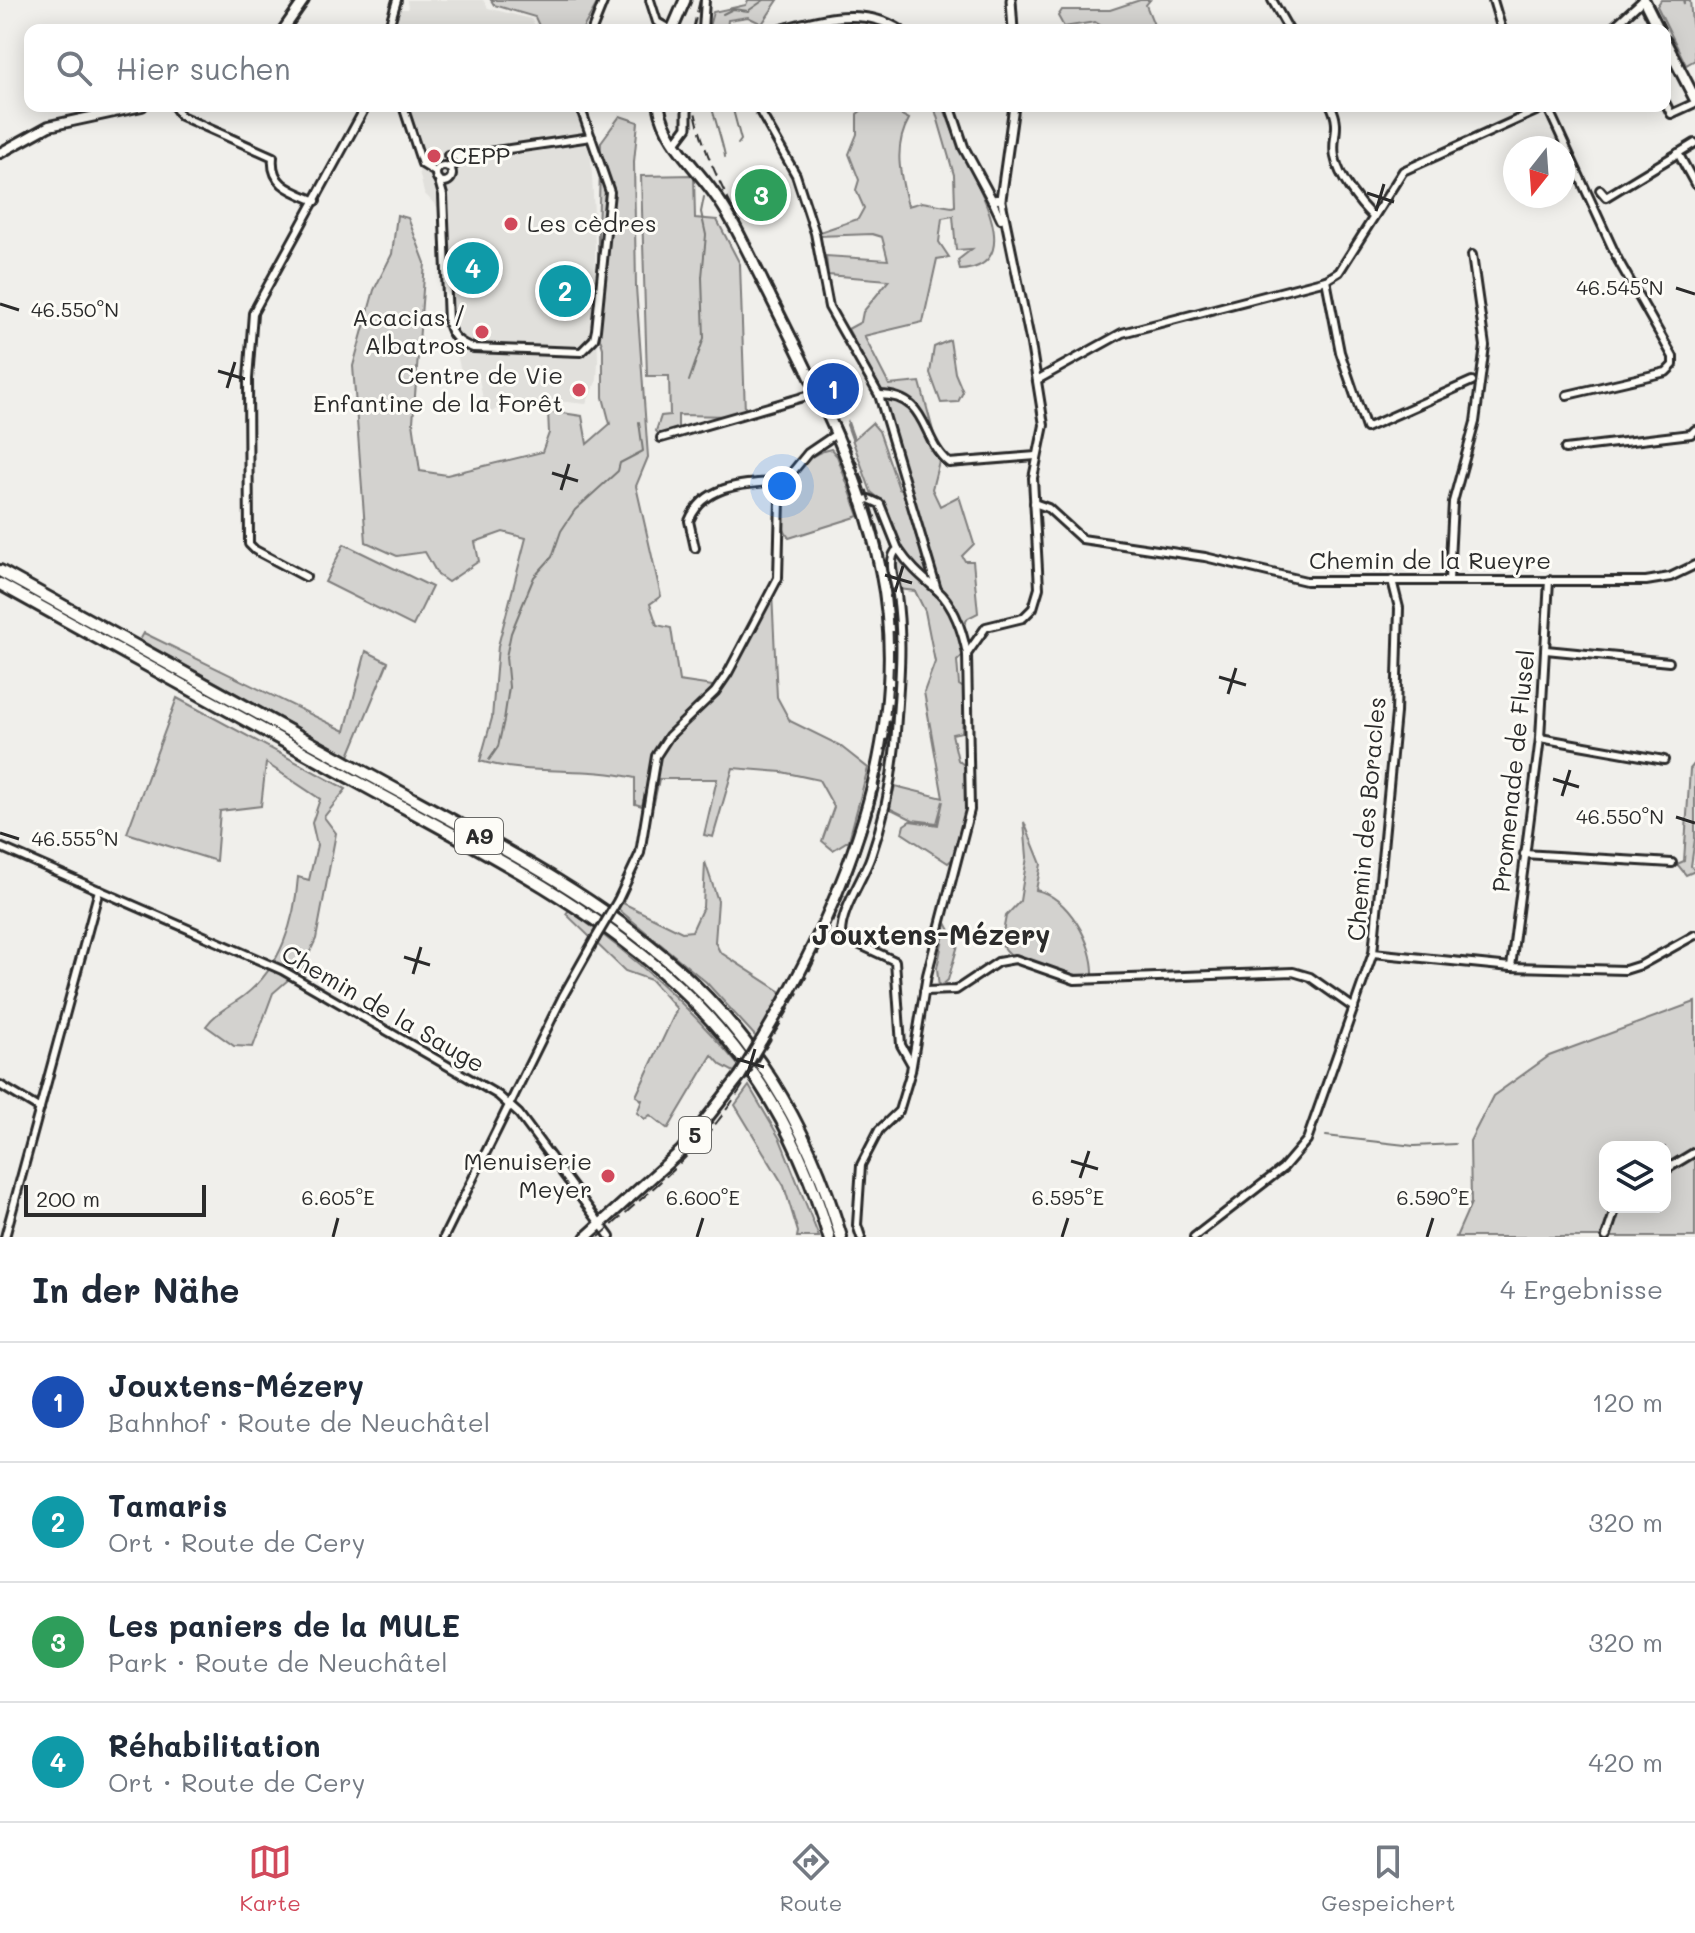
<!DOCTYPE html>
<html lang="de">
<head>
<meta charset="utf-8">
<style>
  :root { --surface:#fff; --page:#f2f2f3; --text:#1f2937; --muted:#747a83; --line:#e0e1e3; --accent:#d1495b }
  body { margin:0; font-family:Mali,sans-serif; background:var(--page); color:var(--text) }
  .controls { position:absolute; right:24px; bottom:24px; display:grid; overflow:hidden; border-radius:16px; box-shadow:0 4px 20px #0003 }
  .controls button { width:72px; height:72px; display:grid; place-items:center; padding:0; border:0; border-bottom:2px solid var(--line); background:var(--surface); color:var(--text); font:40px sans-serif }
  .compass { position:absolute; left:1503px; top:136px; width:72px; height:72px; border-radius:50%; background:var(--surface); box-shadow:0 4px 20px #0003; rotate:197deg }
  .scale { position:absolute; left:24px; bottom:20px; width:182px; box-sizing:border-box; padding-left:8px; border:4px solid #2b2b2b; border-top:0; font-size:22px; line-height:28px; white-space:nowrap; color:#2b2b2b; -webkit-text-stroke:6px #fdfcf7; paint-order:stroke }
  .you { position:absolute; left:782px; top:486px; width:28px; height:28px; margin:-20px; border:6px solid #fff; border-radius:50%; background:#1a73e8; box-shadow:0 0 0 12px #1a73e833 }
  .badge { display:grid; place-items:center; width:52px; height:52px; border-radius:50%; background:var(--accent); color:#fff; font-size:26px; font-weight:700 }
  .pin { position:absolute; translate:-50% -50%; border:4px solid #fff; box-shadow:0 2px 8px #0006 }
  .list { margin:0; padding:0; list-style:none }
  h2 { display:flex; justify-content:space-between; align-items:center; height:104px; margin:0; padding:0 32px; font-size:34px }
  h2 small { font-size:26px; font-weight:400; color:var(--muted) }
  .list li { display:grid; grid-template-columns:52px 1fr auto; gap:24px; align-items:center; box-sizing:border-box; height:120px; padding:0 32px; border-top:2px solid var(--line) }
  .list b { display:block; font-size:30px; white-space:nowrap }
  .list p { margin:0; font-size:26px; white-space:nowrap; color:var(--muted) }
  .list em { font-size:26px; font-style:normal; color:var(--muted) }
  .icon { flex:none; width:44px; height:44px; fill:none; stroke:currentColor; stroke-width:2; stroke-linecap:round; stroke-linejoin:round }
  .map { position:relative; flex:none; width:1695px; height:1237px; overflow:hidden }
  .search { position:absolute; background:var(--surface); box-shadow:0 4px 20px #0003; left:24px; right:24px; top:24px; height:88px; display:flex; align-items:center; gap:20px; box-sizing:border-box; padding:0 28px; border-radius:16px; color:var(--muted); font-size:30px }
  .sheet { height:584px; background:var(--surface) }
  nav { display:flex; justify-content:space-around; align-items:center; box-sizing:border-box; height:112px; border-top:2px solid var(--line); background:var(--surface); font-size:22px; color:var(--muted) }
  nav a { display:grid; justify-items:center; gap:4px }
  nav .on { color:var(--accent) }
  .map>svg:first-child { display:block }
  .built { fill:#e1e0dc }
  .green { fill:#d3d2cf; stroke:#7f7e7d; stroke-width:2; fill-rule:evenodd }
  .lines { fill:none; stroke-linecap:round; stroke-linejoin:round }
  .stream { stroke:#777775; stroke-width:2 }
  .minor-casing { stroke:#2b2b2b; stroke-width:12 }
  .tertiary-casing { stroke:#2b2b2b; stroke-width:13 }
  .secondary-casing { stroke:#2b2b2b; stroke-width:14 }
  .primary-casing { stroke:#2b2b2b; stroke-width:15 }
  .motorway-casing { stroke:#2b2b2b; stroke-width:16 }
  .minor { stroke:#fdfcf7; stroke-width:6 }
  .tertiary { stroke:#fdfcf7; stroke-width:7 }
  .secondary { stroke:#fdfcf7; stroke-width:8 }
  .primary { stroke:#fdfcf7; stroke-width:9 }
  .motorway { stroke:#fdfcf7; stroke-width:10 }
  .rail { stroke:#2b2b2b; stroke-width:2; stroke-dasharray:12 6; stroke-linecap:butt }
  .minor-bridge-casing { stroke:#2b2b2b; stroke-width:12; stroke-linecap:butt }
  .primary-bridge-casing { stroke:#2b2b2b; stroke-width:15; stroke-linecap:butt }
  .minor-bridge { stroke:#fdfcf7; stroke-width:6 }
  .primary-bridge { stroke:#fdfcf7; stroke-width:9 }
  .ticks { fill:none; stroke:#2b2b2b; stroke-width:3 }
  .poi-dot { fill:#d1495b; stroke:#fdfcf7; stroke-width:3 }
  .labels { text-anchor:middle; stroke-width:6; stroke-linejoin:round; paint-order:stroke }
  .shield { fill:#fdfcf7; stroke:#6a6a68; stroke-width:2 }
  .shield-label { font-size:22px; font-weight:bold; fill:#2b2b2b }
  .poi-label { font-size:24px; fill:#2b2b2b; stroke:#fdfcf7; text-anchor:end }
  .street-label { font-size:24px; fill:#2b2b2b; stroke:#fdfcf7 }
  .quarter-label { font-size:28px; font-weight:bold; fill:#2b2b2b; stroke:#fdfcf7 }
  .ticks-label { font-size:20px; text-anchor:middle; fill:#2b2b2b; stroke:#fdfcf7; stroke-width:6; stroke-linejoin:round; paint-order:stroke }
</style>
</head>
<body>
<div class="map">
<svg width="1695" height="1237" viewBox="0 0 1695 1237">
  <rect width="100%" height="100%" fill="#f0efeb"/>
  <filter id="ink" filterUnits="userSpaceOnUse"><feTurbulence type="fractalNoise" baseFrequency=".0125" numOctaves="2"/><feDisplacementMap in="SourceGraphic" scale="16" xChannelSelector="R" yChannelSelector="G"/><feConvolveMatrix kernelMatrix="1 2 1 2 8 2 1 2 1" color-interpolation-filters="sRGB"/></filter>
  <g filter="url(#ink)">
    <g class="built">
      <polygon points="407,0 483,0 488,8 531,19 538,30 393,30 400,9 408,9"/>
      <polygon points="406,106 576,106 591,158 594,213 598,362 597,380 586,404 557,401 531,408 511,401 486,415 478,373 461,372 451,326 446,216 424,193 417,162 417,137"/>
    </g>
    <g class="green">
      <polygon points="491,0 599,0 582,30 541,30 535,17 494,5"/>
      <polygon points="748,0 778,0 762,24 748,17 728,20 727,30 708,30 713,12 746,5"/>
      <polygon points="1140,0 1150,0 1146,5 1156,30 1108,30 1095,22 1064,27 1058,16 1062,10 1110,10"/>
      <polygon points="1661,0 1683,0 1684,4 1684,0 1690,0 1695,60 1686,65 1657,6"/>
      <path d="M867,106H899L900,114L909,119C893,147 900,175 908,206L922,202L952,207L955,206L954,175L934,106H943C949,122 955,138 962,153C976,183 1028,266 960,270L958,260L972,249L956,250L953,216L942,218L939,242L949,257L937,259L923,322L864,336L889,385L920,382L940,457L932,489L940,506L959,496L974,544L962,556L965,561H973L978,613L968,618L959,633L964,654L957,661L959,685L965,689L962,732L952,734L958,760L965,766C967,795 975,843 948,863L902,833L904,825L910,821L938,825L943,801L937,823L913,820L889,808L895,786L943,798L924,692L935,662L925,611L915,591L899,589L893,564L899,548L891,523L881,500L871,492L847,425L848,422L854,439L872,423L879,431L899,489L905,492L916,536L921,535L882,392L848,329L861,322L863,312L889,280L828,275L826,256L888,260L882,237L872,234L818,236L817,233L858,219L864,208L856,190L859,180L849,154L857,134V114Z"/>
      <path d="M620,116L638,122L634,162L636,287L648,457L636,486L661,596L650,604L657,625L671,628L679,681L719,687L772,592L777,697L790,721L839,745L868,768L849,840L833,850L822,841L834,807L819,780L782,772L733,768L713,837L704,835L717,779H659L654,803H648L647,786L642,806L635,804V778C584,766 530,776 480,761L492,718L498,646L526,538L503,532L475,542L479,561L448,582L438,575L425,552L397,556L366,542L353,366L374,290L392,254L397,215L408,218L425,263L413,422L420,471L447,475L542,452L549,433L548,411L582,416L587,444L610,424L603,397V348L598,332V232L601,142Z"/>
      <polygon points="694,175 695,218 717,220 740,264 745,412 733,416 678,415 678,431 661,436 656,431 661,416 670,415 669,376 647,376 641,176"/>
      <polygon points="950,340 955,373 963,392 958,402 941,403 930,373 934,347"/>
      <path d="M831,449L837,456L859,516L789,538C766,507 793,456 831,449Z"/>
      <polygon points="344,544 432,587 413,626 325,582"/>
      <polygon points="144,633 345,731 366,651 388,662 349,756 140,640"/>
      <path d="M177,698L346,789L324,817L336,833L316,939L303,967L273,993L253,1047L234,1046L206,1026C217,1011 231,1006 245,995C281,967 295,920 298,877L309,880L317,845L312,823L320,799L266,763L261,806L220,811L216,861L127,833Z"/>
      <polygon points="1695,763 1695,839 1691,866 1695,871 1686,875 1677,864 1684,861 1690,769"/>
      <path d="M1024,822L1041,864L1036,890C1068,897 1094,943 1093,975C1060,975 1020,974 1001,943L1006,916L1020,901L1027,857Z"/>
      <polygon points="705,862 718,901 715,942 720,952 783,993 757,1038 706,982 617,908 621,902 682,932 692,931 703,907"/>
      <path d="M569,910C638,959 684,1001 739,1066L734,1072L721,1065L712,1055L668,1129L650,1115L645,1119L637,1113L642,1100L636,1096L677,1009L651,980L625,971L566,914Z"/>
      <polygon points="946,923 958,945 948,980 939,988 937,968"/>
      <path d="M1695,1002V1237H1456L1471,1203L1470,1141L1493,1096L1549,1056ZM1605,1147H1665V1207H1605Z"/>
      <polygon points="749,1086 780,1139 819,1237 797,1237 798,1232 784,1186 735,1105"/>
    </g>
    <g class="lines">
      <g class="stream">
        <polyline points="723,14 733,9 748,11 764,0"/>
        <path d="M711,106C713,111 725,152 725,157"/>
        <polyline points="732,106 741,140 738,144"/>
        <polyline points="689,381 704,338 702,277 706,235 701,212 704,197"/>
        <polyline points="489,760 498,747 504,720 509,687 506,657 511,633 534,577 552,557 561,531 575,510 618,471 620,463 643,451 639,422"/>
        <polyline points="1326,1136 1414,1146 1455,1144"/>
      </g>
      <defs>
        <g id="minor">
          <polyline points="650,0 657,22 671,30"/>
          <polyline points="1272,0 1289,30"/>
          <polyline points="1493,0 1502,30"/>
          <polyline points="388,30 397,0"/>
          <polyline points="592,30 604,0"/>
          <polyline points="703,30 705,0"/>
          <polyline points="1610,30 1643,0"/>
          <polyline points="1665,102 1671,114 1695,103"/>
          <path d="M174,106L181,116L273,157C270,185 292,191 316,201"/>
          <polyline points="403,106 422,164 435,172"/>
          <polyline points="757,106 796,175 815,233 829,307 879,395 937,590"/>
          <path d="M1331,106C1342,129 1331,136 1335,157C1339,178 1359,203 1373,217"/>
          <polyline points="1547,106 1618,260 1673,357 1673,365 1666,372 1567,395"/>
          <polyline points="1678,153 1695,184"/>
          <polyline points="448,155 464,157"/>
          <circle cx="444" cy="174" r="8"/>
          <polyline points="450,168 468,155 591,137"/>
          <path d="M439,181L443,195L448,322C451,337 460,343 473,348L581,352L594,339L596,330L610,192L580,106"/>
          <polyline points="1600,190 1606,197 1695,143"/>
          <polyline points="992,200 1001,219"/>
          <polyline points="1326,280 1340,352 1366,428 1472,381"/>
          <polyline points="1037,380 1122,333 1326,280 1339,272 1403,171 1547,106"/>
          <path d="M879,395C930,395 920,440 949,463L1036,456"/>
          <polyline points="661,438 817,393"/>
          <polyline points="1565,449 1691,434 1695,430"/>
          <path d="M860,501L869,499L880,504L898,549C886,558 895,581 897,595C903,635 900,677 897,717C895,763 886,813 871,856C863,880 840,910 841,936L895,961L901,1045L911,1063"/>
          <polyline points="1034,503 1048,508 1082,539 1205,557 1306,581 1646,581 1670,577 1695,565"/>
          <path d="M695,548L689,521C705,482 748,484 785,481"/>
          <polyline points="306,577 255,550 249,544 248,379 253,313 366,106"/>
          <polyline points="1449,580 1453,502 1475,422 1485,346 1472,255"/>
          <polyline points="1546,650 1669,662"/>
          <polyline points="967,654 986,627 1023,618 1033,608 1039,588 1033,478 1044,425 1031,344 1001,199"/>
          <polyline points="1540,738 1664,760"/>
          <polyline points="0,847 282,970 498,1095 519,1114 610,1237"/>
          <polyline points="1524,854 1672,863"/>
          <polyline points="618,900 640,853 656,756 669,736 715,692 728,673 778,578 780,499 785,481 808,453 836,434"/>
          <polyline points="1373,953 1511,967 1625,970 1641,965 1695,935"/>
          <polyline points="1511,967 1540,738 1549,580"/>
          <polyline points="924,991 956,990 998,962 1015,959 1075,980 1293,972 1310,977 1354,1008"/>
          <polyline points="0,1085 40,1109"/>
          <polyline points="1665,1170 1695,1152"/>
          <polyline points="5,1237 99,890"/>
          <polyline points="444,1237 563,996 595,939"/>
          <path d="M861,1237L857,1225L861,1165L879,1130L899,1111L911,1071L927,975L970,810L967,654C963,633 954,605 937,590C921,576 910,567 898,549"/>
          <polyline points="1194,1237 1283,1168 1307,1140 1373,953 1396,713 1399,608 1392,580"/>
          <polyline points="1606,1237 1616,1207"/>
        </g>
        <g id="tertiary">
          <polyline points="1011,0 1013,30"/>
          <path d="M780,30C819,19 863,6 900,30"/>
          <polyline points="950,106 964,148 992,200 1001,199 1014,106"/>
          <polyline points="675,143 687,127 687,106"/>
        </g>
        <g id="secondary">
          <polyline points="283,30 304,0"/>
          <polyline points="0,153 49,126 142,106"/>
        </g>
        <g id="primary">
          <polyline points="1644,0 1659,30"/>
          <polyline points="672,30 685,0"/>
          <polyline points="1665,41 1695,99"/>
          <path d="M659,106C665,141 693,164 713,192C729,213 740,236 752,260C801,359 859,462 881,572C914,734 843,905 761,1041"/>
          <polyline points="586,1237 682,1150 740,1076"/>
        </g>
        <g id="motorway">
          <path d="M0,571C120,637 240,704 360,770C585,894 762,970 841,1237"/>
          <path d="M0,584C118,650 236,715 354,780C570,899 754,980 829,1237"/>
        </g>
      </defs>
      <use href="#minor" class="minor-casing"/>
      <use href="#tertiary" class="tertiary-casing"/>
      <use href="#secondary" class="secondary-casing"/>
      <use href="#primary" class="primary-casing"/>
      <use href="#motorway" class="motorway-casing"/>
      <use href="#minor" class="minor"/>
      <use href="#tertiary" class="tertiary"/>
      <use href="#secondary" class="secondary"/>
      <use href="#primary" class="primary"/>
      <use href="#motorway" class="motorway"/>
      <g class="rail">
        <polyline points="693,30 700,0"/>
        <path d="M599,1237C639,1200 683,1165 717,1122C741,1092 759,1058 779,1026C880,856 935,647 854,457C821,382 782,309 746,235C725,193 702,152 694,106"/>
      </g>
      <defs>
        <polyline id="minor-bridge" points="595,939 618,900"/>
        <polyline id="primary-bridge" points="740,1076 761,1041"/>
      </defs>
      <use href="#minor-bridge" class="minor-bridge-casing"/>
      <use href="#primary-bridge" class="primary-bridge-casing"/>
      <use href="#minor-bridge" class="minor-bridge"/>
      <use href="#primary-bridge" class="primary-bridge"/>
    </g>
  </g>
  <path class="ticks" d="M1367,193L1394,202M1376,211L1384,184M1676,288L1695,294M0,304L19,310M218,371L245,379M227,388L235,362M552,473L578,481M561,490L569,464M885,575L912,583M895,592L903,566M1219,677L1246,685M1228,694L1236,668M1553,779L1579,787M1562,796L1570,770M1676,817L1695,823M0,833L19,839M404,957L430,965M413,974L421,947M737,1059L764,1067M747,1076L755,1049M1071,1161L1098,1169M1080,1178L1089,1151M333,1237L338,1218M697,1237L703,1218M1062,1237L1068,1218M1427,1237L1433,1218"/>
  <g class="poi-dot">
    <circle cx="434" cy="156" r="8"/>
    <circle cx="511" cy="224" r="8"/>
    <circle cx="482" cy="332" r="8"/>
    <circle cx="579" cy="390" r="8"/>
    <circle cx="608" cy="1176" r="8"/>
  </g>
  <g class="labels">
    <g class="shield">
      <rect x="455" y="818" width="48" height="36" rx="6"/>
      <rect x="679" y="1117" width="32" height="36" rx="6"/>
    </g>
    <g class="shield-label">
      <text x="479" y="844">A9</text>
      <text x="695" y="1143">5</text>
    </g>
    <g class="poi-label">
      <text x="450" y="164" text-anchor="start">CEPP</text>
      <text x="527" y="232" text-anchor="start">Les cèdres</text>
      <text x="466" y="326">Acacias /<tspan x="466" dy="28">Albatros</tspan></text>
      <text x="563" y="384">Centre de Vie<tspan x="563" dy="28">Enfantine de la Forêt</tspan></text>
      <text x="592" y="1170">Menuiserie<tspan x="592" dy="28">Meyer</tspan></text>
    </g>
    <g class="street-label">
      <text x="1430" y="569">Chemin de la Rueyre</text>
      <text transform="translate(1514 771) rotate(-84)" y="8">Promenade de Flusel</text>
      <text transform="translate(1367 819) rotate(-85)" y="8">Chemin des Boracles</text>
      <text transform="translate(383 1009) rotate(30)" y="8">Chemin de la Sauge</text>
    </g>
    <g class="quarter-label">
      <text x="931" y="945">Jouxtens-Mézery</text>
    </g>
  </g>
  <g class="ticks-label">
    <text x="1620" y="295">46.545°N</text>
    <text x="75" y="317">46.550°N</text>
    <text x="1620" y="824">46.550°N</text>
    <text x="75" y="846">46.555°N</text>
    <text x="338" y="1205">6.605°E</text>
    <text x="703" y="1205">6.600°E</text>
    <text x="1068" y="1205">6.595°E</text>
    <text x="1433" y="1205">6.590°E</text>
  </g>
</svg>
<div class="controls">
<button><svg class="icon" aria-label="layers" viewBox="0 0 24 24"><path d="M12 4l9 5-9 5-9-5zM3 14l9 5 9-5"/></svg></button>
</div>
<svg class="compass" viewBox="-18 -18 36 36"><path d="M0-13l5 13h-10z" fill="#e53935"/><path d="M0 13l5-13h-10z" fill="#747a83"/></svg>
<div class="scale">200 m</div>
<div class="you"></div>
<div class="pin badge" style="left:833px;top:389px;background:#1a4fb4">1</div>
<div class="pin badge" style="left:565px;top:291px;background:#0f9aa8">2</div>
<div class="pin badge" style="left:761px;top:195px;background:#2e9e5b">3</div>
<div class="pin badge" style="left:473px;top:268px;background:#0f9aa8">4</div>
<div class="search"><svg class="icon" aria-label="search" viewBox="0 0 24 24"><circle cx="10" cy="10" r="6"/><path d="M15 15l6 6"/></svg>Hier suchen</div>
</div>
<section class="sheet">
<h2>In der Nähe<small>4 Ergebnisse</small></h2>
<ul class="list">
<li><span class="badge" style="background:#1a4fb4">1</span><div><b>Jouxtens-Mézery</b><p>Bahnhof · Route de Neuchâtel</p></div><em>120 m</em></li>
<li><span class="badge" style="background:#0f9aa8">2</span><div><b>Tamaris</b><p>Ort · Route de Cery</p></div><em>320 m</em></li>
<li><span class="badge" style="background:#2e9e5b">3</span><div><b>Les paniers de la MULE</b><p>Park · Route de Neuchâtel</p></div><em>320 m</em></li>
<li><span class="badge" style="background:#0f9aa8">4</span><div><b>Réhabilitation</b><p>Ort · Route de Cery</p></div><em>420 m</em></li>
</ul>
</section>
<nav>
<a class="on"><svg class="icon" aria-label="map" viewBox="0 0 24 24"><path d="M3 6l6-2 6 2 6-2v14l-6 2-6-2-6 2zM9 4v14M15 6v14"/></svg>Karte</a>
<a><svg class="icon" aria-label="directions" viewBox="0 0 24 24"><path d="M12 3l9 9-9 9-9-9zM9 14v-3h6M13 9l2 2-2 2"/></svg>Route</a>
<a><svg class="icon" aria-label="saved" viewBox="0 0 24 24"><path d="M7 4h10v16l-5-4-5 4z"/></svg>Gespeichert</a>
</nav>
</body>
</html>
